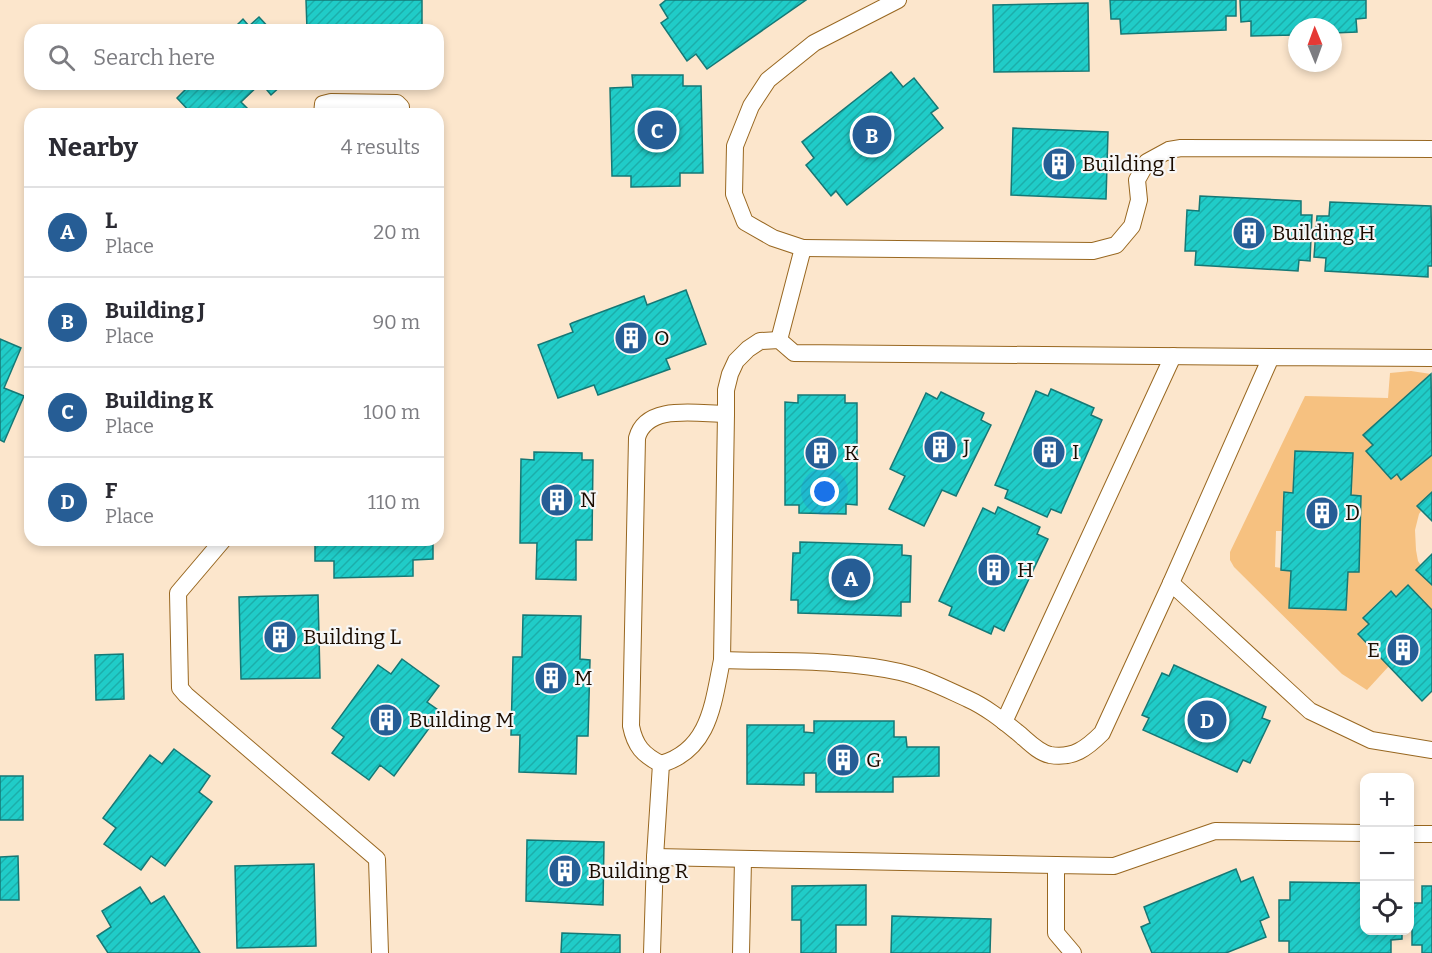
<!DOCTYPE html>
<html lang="en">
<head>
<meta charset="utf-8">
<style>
  :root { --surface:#fff; --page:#f2f2f3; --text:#2b2b33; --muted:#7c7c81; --line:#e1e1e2; --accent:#265d95 }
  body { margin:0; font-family:Bitter,serif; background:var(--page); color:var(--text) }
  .controls { position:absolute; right:18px; bottom:18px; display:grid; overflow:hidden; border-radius:12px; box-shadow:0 3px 9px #0003 }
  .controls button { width:54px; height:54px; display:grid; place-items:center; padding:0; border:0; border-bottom:2px solid var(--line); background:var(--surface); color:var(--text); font:30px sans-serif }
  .compass { position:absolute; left:1288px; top:18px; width:54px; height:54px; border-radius:50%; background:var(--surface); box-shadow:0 3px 9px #0003; rotate:359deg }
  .you { position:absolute; left:825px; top:492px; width:21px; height:21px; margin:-15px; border:4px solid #fff; border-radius:50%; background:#1a73e8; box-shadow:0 0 0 9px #1a73e833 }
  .badge { display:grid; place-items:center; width:39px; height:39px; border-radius:50%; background:var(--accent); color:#fff; font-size:20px; font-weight:700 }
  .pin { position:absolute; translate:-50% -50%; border:3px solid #fff; box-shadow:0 2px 6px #0006 }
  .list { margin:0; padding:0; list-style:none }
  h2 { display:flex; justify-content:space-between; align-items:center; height:78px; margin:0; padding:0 24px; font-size:26px }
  h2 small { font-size:20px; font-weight:400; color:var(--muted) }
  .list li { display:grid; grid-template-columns:39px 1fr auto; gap:18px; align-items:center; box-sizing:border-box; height:90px; padding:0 24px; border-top:2px solid var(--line) }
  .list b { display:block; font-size:22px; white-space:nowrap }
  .list p { margin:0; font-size:20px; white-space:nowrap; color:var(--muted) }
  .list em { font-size:20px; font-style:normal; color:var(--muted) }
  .icon { flex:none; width:33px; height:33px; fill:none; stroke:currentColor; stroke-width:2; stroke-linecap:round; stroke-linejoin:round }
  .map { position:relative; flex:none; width:1432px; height:953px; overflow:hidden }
  .search { position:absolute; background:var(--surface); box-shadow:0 3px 9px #0003; left:24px; top:24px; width:420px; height:66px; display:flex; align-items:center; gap:15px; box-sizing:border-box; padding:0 21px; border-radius:18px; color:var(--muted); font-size:22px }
  .panel { position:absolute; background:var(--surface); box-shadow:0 3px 9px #0003; left:24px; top:108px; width:420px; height:438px; border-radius:18px }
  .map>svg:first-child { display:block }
  .grass { fill:#f6c180; fill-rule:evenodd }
  .building { fill:url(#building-hatch); stroke:#167875; stroke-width:1.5 }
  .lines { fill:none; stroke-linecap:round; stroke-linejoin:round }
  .service-casing { stroke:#986720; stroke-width:18 }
  .service { stroke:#fff; stroke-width:16 }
  .labels { text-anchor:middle; stroke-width:4.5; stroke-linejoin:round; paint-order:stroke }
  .poi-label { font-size:21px; fill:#1b0c00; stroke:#f7f7f7; text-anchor:start }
</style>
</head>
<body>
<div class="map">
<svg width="1432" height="953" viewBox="0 0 1432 953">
  <defs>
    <pattern id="building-hatch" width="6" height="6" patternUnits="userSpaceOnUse" patternTransform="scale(1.5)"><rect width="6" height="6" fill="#20ccc8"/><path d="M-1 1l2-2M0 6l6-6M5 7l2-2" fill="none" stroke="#1caeaa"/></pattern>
  </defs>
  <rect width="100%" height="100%" fill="#fce6cc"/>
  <path class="grass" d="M1411,371L1431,374L1363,435L1373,445L1391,479L1397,474L1401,480L1432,455V496L1419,514L1415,530L1416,550L1418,561L1432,582V610L1408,586L1396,597L1390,591L1363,617L1369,624L1358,635L1389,666L1367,690L1342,674L1234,567L1230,560V552L1305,396L1388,398L1390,373ZM1295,451L1352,453L1351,495L1361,496L1359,572H1348L1346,610L1290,608L1291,571L1282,570L1281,568L1275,567L1276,531H1283L1284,493H1293Z"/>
  <g class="building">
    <polygon points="306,0 422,0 422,30 307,30"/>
    <polygon points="666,0 806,0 707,69 696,54 687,61 661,23 668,18 660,5"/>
    <polygon points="1110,0 1236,0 1236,16 1226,16 1226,30 1121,34 1120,19 1111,19"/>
    <polygon points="1240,0 1366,0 1366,18 1356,19 1357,32 1333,33 1333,27 1297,27 1297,35 1251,36 1251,21 1241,22"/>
    <polygon points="1088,3 1089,71 994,72 993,5"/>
    <polygon points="259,17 271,30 232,30 243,19 249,26"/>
    <polygon points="891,72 903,87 914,78 938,108 931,113 943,128 847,205 836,191 831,196 806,165 814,158 802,142"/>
    <polygon points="632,75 683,75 683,86 701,86 703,173 680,173 680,186 631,187 631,176 612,176 610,88 633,87"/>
    <polygon points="180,84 260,84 241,102 251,112 249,114 192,114 177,98 185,90"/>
    <polygon points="262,84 283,84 271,95"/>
    <polygon points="1013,128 1108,132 1106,199 1011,195"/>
    <polygon points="1200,196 1301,201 1301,215 1312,215 1310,261 1299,260 1298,271 1195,265 1196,251 1185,251 1187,210 1199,211"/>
    <polygon points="1330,202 1431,206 1432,266 1428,266 1428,277 1325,271 1326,258 1314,257 1317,216 1329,216"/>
    <polygon points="686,290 706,344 666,359 670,369 598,395 594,385 558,398 538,345 573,332 570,324 572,323 644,296 647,305"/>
    <polygon points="0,339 21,348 4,388 24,396 4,442 0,440"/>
    <polygon points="1431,374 1432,455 1401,480 1397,474 1391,479 1366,451 1373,445 1363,435"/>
    <polygon points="1051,389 1094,408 1091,415 1102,420 1061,513 1051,509 1047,517 1005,498 1008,490 995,485 1036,391 1048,396"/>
    <polygon points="941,392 984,413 981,420 991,425 956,496 942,490 924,526 889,509 905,476 890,469 926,393 937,399"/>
    <polygon points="798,395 845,395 845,403 857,403 857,505 846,504 846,514 799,513 799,505 785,505 785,402 798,403"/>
    <polygon points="1295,451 1353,453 1351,495 1361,496 1359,572 1348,572 1346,610 1289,608 1291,571 1281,570 1284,492 1293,493"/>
    <polygon points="534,452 582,453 582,460 593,460 592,540 576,540 576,580 536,579 537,543 520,543 521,459 534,460"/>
    <polygon points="1432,492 1432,521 1417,506"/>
    <polygon points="998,507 1040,527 1037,534 1048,539 1004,631 994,626 991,634 949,615 952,607 939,601 983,508 995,514"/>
    <polygon points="315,540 433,540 433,559 413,560 413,576 334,578 334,561 315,561"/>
    <polygon points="800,542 902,545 902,555 911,556 910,602 901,602 901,616 798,613 798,600 791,600 793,553 800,553"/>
    <polygon points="1432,554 1432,585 1416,570"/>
    <polygon points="1408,585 1432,610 1432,691 1422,701 1358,634 1369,624 1363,618 1391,591 1396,597"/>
    <polygon points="318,595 320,678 241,679 239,597"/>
    <polygon points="523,615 581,616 580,659 590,660 588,736 577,736 576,774 519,772 520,735 511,735 513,657 522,657"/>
    <polygon points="123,654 124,699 96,700 95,655"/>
    <polygon points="402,659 439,686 427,702 441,712 394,776 380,765 369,780 332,753 344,737 332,728 378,665 391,674"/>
    <polygon points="1174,665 1266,707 1262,718 1270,721 1250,763 1243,760 1237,772 1143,730 1149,718 1142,715 1162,673 1169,676"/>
    <polygon points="814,721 894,721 894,737 906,737 907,747 939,747 939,776 893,777 893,792 816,792 816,773 804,773 804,785 747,784 747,725 804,725 804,732 814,733"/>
    <polygon points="174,749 210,776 199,792 212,802 165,866 151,856 141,870 104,844 116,828 103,818 150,755 162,764"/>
    <rect x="0" y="776" width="23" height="44"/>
    <polygon points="527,840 604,842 603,905 526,901"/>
    <polygon points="18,856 19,900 0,900 0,857"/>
    <polygon points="314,864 316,946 237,948 235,866"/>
    <polygon points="1236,869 1241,882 1253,877 1269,917 1260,921 1266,937 1226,953 1152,953 1141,927 1150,923 1144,907"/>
    <polygon points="1290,882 1364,883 1364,930 1402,930 1402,939 1391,940 1391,953 1289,953 1289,941 1279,941 1279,900 1290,900"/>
    <polygon points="866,885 866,925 836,925 836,953 801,953 801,920 792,920 792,886"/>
    <polygon points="1422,886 1432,886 1432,953 1422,953 1422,945 1412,945 1412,903 1422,903"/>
    <polygon points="140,887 151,904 164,896 200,953 108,953 97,936 111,927 102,911"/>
    <polygon points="892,916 991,919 990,953 891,953"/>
    <polygon points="562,933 620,935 620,953 561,953"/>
  </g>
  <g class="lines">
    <defs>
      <g id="service">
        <polyline points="322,114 323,104 331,102 397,103 401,107 401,114"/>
        <polyline points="803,248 1093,251 1116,245 1132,226 1139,200 1137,180 1147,162 1169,150 1181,148 1432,149"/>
        <polyline points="779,340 803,248 773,238 745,222 734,194 735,146 751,106 768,80 814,43 898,0"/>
        <polyline points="223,540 178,593 180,688 186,695 377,859 380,953"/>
        <polyline points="1171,583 1271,357 1432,358"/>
        <polyline points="722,660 726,414"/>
        <polyline points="1004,722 1173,356"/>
        <path d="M661,764C643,755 635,746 631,726L637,438C646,403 698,414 726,414V390L730,374L736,361L748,349L760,341L779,340L794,353L1271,357"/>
        <polyline points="1410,834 1432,834"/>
        <path d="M655,857L661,764C710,750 713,703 722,660C781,662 843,659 900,672C923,677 946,689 968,699C986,707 1002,720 1017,732C1027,740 1037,752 1050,755C1073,759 1087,748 1102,733L1171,583L1310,711L1371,740L1432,750"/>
        <polyline points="652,953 655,857 1056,865"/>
        <polyline points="741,953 743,860"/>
        <polyline points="1073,953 1056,933 1056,865 1114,866 1215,831 1364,833"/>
      </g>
    </defs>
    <use href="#service" class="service-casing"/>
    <use href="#service" class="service"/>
  </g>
  <defs>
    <symbol id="building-disc" viewBox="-11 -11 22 22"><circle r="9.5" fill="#265d95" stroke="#f7f7f7"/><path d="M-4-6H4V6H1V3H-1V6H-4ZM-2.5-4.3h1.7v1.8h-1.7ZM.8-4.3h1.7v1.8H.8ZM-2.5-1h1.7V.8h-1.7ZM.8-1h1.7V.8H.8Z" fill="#fff"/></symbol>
  </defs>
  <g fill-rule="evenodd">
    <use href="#building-disc" x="1040" y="145" width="38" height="38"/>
    <use href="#building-disc" x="1230" y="214" width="38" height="38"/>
    <use href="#building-disc" x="612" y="319" width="38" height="38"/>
    <use href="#building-disc" x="921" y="428" width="38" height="38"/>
    <use href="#building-disc" x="1030" y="433" width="38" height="38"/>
    <use href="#building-disc" x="802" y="434" width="38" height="38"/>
    <use href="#building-disc" x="538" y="481" width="38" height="38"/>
    <use href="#building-disc" x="1303" y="494" width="38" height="38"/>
    <use href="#building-disc" x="975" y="551" width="38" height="38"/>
    <use href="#building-disc" x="261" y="618" width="38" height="38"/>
    <use href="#building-disc" x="1384" y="631" width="38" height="38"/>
    <use href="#building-disc" x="532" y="659" width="38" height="38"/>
    <use href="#building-disc" x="367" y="701" width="38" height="38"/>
    <use href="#building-disc" x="824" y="741" width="38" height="38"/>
    <use href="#building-disc" x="546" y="852" width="38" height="38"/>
  </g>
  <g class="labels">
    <g class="poi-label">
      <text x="1082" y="171">Building I</text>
      <text x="1272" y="240">Building H</text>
      <text x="654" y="345">O</text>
      <text x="963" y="454">J</text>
      <text x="1072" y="459">I</text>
      <text x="844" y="460">K</text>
      <text x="580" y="507">N</text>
      <text x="1345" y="520">D</text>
      <text x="1017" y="577">H</text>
      <text x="303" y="644">Building L</text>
      <text x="1380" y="657" text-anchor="end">E</text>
      <text x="574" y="685">M</text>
      <text x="409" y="727">Building M</text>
      <text x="866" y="767">G</text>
      <text x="588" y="878">Building R</text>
    </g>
  </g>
</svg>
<div class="controls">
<button>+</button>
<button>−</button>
<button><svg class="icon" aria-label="locate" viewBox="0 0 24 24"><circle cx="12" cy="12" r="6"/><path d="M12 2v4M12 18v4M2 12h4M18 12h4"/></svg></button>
</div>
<svg class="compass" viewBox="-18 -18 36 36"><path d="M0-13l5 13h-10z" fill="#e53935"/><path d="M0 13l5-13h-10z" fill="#7c7c81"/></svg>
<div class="you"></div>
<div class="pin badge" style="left:851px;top:578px">A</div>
<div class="pin badge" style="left:872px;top:135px">B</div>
<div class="pin badge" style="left:657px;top:130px">C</div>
<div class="pin badge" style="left:1207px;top:720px">D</div>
<div class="search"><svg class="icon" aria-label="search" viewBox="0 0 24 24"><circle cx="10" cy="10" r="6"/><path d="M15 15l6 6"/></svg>Search here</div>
<section class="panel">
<h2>Nearby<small>4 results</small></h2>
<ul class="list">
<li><span class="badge">A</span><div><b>L</b><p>Place</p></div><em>20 m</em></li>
<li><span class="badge">B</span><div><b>Building J</b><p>Place</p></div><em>90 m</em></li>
<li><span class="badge">C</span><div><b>Building K</b><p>Place</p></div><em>100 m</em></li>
<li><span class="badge">D</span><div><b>F</b><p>Place</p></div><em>110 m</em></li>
</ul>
</section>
</div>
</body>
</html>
